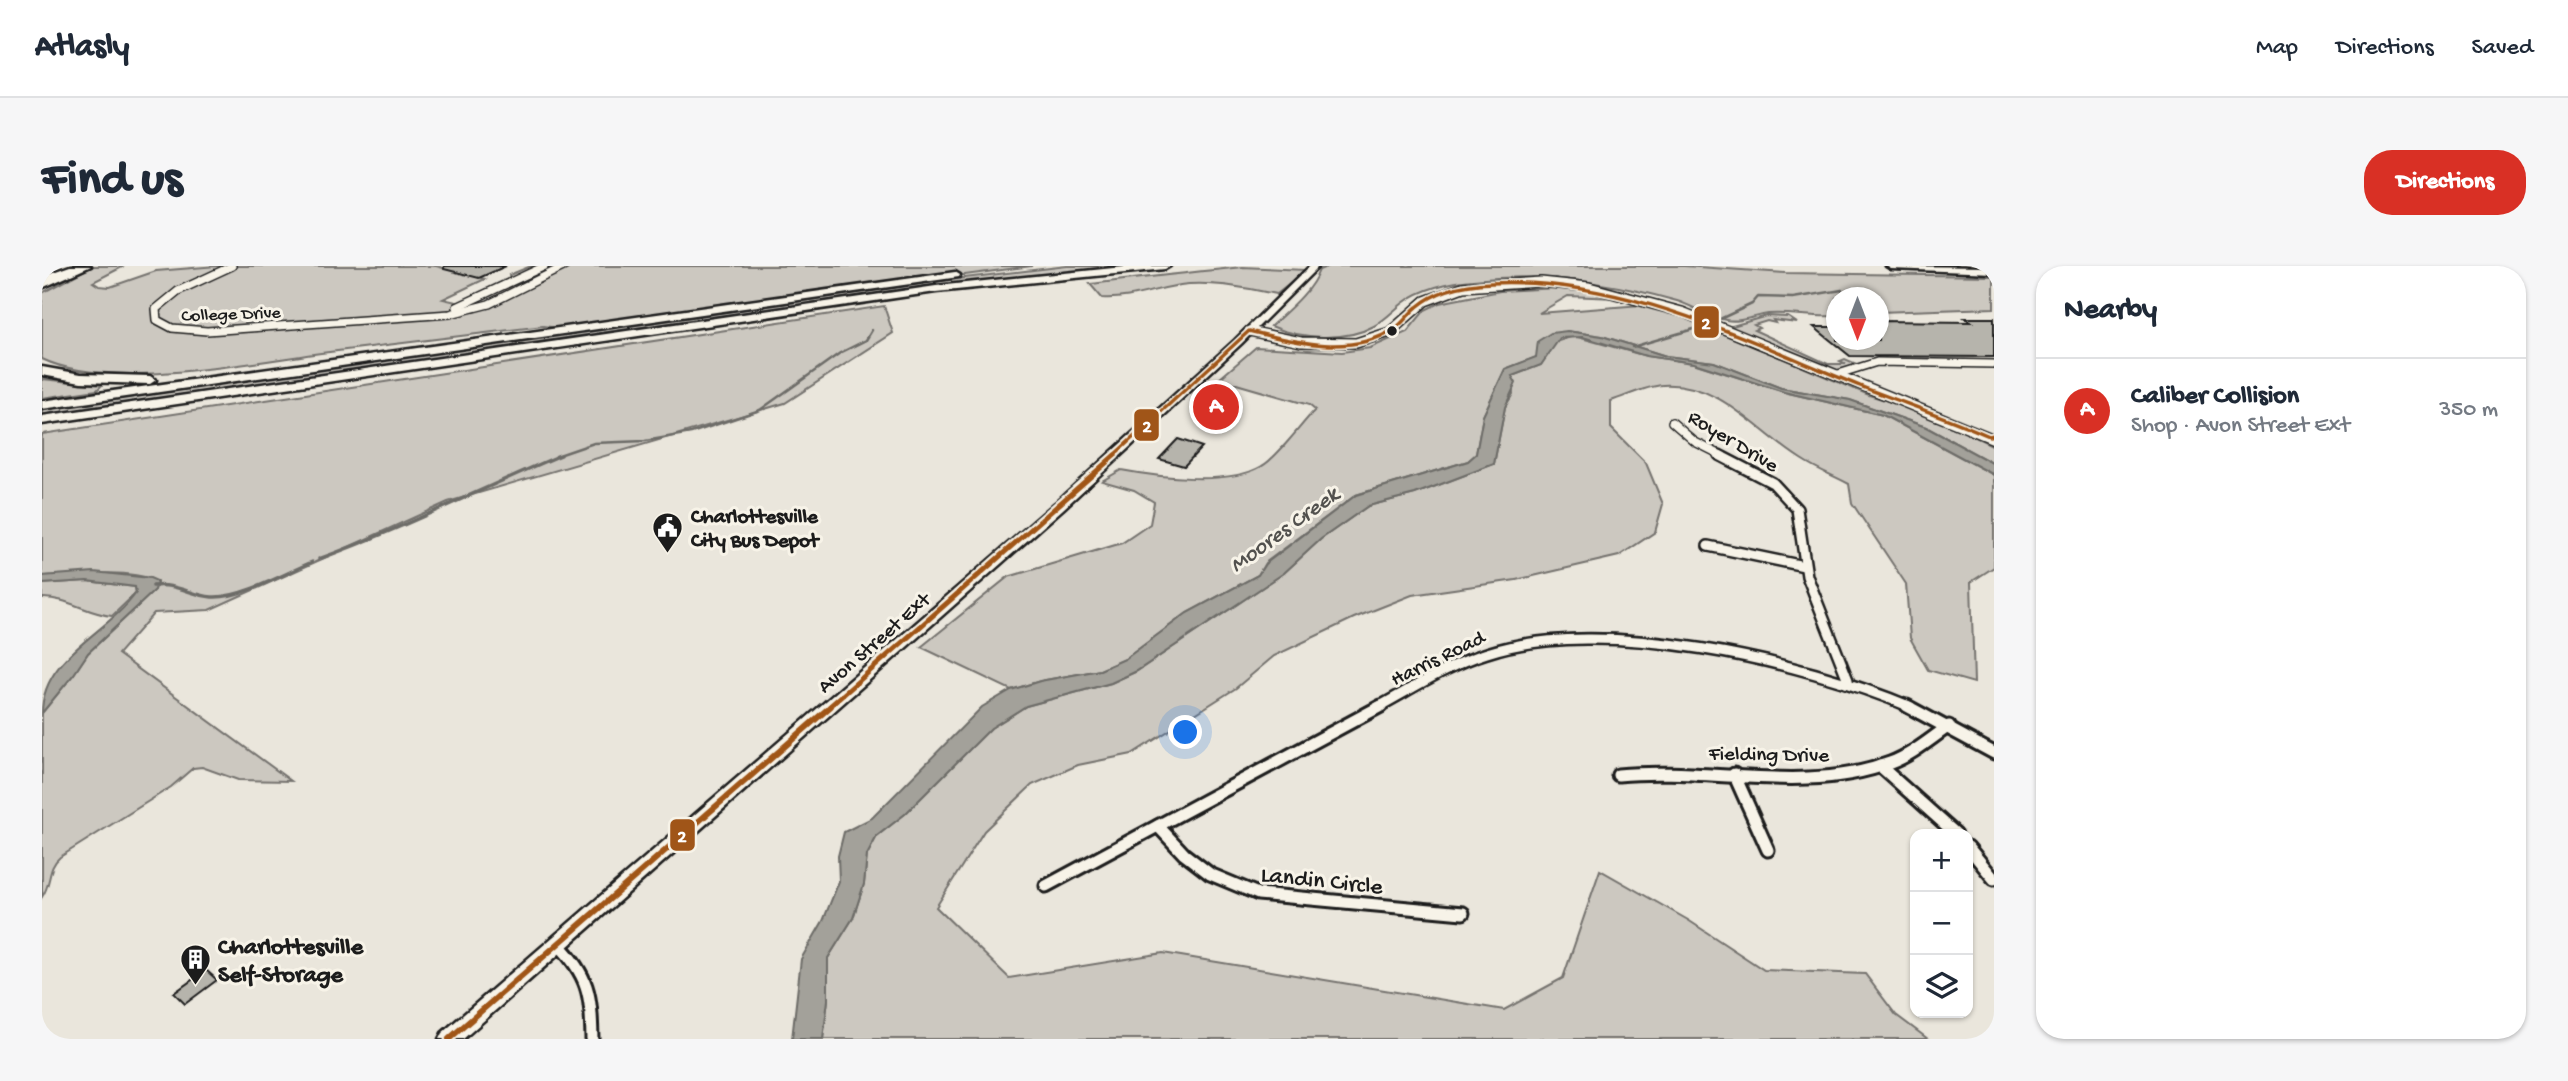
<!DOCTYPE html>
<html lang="en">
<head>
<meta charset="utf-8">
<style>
  :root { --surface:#fff; --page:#f6f6f7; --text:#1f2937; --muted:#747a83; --line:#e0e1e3; --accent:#d93025 }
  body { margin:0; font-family:"Gochi Hand",sans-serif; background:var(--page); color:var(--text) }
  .controls { position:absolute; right:21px; bottom:21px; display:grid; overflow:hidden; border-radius:14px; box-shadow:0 2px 5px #0004 }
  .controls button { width:63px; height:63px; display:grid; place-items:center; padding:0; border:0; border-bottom:2px solid var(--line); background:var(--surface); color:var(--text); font:35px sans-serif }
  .compass { position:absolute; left:1784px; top:21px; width:63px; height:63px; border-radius:50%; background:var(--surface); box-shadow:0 2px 5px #0004; rotate:180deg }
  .you { position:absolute; left:1144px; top:467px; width:24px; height:24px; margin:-18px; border:5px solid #fff; border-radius:50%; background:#1a73e8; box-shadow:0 0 0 10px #1a73e833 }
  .badge { display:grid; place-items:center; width:46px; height:46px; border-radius:50%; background:var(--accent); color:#fff; font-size:23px; font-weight:700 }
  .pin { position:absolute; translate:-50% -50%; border:4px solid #fff; box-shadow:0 2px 7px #0006 }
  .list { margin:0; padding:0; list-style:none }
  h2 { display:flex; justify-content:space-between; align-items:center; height:91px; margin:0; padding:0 28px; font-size:30px }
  h2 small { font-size:23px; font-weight:400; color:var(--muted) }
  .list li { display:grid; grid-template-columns:46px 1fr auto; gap:21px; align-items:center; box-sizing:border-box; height:105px; padding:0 28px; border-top:2px solid var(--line) }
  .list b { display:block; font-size:26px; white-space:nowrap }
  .list p { margin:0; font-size:23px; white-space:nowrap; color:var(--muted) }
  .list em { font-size:23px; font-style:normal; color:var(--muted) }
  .icon { flex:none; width:38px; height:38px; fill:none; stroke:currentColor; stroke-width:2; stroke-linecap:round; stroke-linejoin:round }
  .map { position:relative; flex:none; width:1952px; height:773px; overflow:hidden; border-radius:28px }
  header { display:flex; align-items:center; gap:42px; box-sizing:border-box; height:98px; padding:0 35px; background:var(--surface); border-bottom:2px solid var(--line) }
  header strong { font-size:33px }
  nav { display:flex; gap:38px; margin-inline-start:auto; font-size:24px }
  .intro { display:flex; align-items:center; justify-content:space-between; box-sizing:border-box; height:168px; padding:0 42px }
  h1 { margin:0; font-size:49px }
  .button { padding:18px 32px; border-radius:28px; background:var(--accent); color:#fff; font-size:24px; font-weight:700 }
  main { display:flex; gap:42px; padding:0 42px }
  aside { flex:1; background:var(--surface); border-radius:28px; box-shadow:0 2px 5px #0004 }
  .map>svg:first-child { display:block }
  .green { fill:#ccc8c0; stroke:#74726e; stroke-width:2 }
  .water { fill:#a3a19a; stroke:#6d6c68; stroke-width:2 }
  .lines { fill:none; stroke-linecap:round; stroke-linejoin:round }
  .stream-far1 { stroke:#6d6c68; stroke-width:2.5 }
  .stream { stroke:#6d6c68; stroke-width:3.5 }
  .building { fill:#b6b4ac; stroke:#1c1c1c; stroke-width:2 }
  .minor-far2-casing { stroke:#1c1c1c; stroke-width:10 }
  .minor-far1-casing { stroke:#1c1c1c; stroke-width:14 }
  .minor-casing { stroke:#1c1c1c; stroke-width:17 }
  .tertiary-casing { stroke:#1c1c1c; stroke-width:12 }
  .secondary-casing { stroke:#1c1c1c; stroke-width:5 }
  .trunk-casing { stroke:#1c1c1c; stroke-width:5 }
  .motorway-casing { stroke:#1c1c1c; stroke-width:5 }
  .minor-far2 { stroke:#f7f3e8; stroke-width:7 }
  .minor-far1 { stroke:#f7f3e8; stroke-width:9 }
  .minor { stroke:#f7f3e8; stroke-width:11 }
  .tertiary { stroke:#f7f3e8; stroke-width:9 }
  .secondary { fill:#f7f3e8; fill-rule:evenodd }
  .trunk { fill:#f7f3e8; fill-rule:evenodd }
  .motorway { fill:#f7f3e8; fill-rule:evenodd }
  .bus-1-far2-casing { stroke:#f7f3e8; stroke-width:7 }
  .bus-1-far1-casing { stroke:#f7f3e8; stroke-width:10 }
  .bus-1-casing { stroke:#f7f3e8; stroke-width:11 }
  .bus-1-far2 { stroke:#a05518; stroke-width:3.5 }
  .bus-1-far1 { stroke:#a05518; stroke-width:5 }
  .bus-1 { stroke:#a05518; stroke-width:6 }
  .bus-dot { fill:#1c1c1c; stroke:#f7f3e8; stroke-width:2.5 }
  .labels { text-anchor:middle; stroke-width:6; stroke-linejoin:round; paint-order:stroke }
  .far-street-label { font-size:18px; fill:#1c1c1c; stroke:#f7f3e8 }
  .street-label { font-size:21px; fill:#1c1c1c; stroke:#f7f3e8 }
  .poi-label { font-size:21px; font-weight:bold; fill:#1c1c1c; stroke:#f7f3e8; text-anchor:start }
  .water-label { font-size:23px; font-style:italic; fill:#52514e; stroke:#f7f3e8 }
  .near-street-label { font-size:24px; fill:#1c1c1c; stroke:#f7f3e8 }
  .near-poi-label { font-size:24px; font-weight:bold; fill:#1c1c1c; stroke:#f7f3e8; text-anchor:start }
  .line-badge { stroke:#f7f3e8; stroke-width:2.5 }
  .badge-label { font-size:19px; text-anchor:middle; font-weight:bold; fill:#fff }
</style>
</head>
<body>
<header>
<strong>Atlasly</strong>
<nav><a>Map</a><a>Directions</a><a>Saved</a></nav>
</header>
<div class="intro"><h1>Find us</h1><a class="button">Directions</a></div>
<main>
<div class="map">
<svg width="1952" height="773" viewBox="0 0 1952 773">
  <rect width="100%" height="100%" fill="#eae6dc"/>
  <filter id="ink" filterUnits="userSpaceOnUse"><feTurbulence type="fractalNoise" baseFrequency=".0143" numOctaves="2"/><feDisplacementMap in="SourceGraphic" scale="14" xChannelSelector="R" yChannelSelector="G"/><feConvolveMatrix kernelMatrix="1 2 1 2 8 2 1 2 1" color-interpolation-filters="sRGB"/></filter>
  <g filter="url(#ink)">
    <g class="green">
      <path d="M50,0H82L51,16L57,20L68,21L114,5L175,0H394L443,13L401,33L423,38L469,13L467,9L489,0H990L524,63L501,60C427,69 353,78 279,87C207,97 66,125 0,93V27Z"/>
      <polygon points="1025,0 1112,0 984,11 0,152 0,142 855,20"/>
      <path d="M1287,0H1642L1743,7L1952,10V42L1837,46L1836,32H1794V50C1772,52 1748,46 1726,48C1713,50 1697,57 1684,54C1667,51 1651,40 1635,35C1568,16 1499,6 1431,14C1408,16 1378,23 1361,37C1351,45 1343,54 1332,60C1303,76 1258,73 1229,60C1246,44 1269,26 1277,4Z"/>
      <path d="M1201,1L1265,4L1235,28C1206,23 1177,16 1147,18C1118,20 1091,34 1060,32L1048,18C1099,12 1149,6 1201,1Z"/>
      <path d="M1515,22L1571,29L1573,32L1526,30L1497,47L1612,38L1827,129L1882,146L1952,180V198L1884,161L1808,134L1739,122L1672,96L1624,90L1560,70L1525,65L1495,91L1463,103L1441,150L1434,188L1426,195L1314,229L1223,297L1216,309L1145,347L1083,393L1058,404L998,415L969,424L879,381L966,311L1080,277L1108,258L1112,236L1092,224L1060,215L1079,204C1116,211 1187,220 1220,200C1234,193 1260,157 1273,144L1267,139L1177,113L1214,81L1300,86L1328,82L1365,66L1383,44L1397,37L1458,25Z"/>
      <path d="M842,40L851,67L743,137L406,236L167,344L112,347L76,388L249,515L196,514L160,501L151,502L129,521L18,591C5,602 10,617 0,631V447L32,408L46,387L113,324L115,316C91,301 28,310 0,310V168Z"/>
      <polygon points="1725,50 1746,51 1755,57 1731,54 1733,57 1725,55 1712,59 1717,62 1712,64 1786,98 1804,98 1798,95 1803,93 1819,100 1793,109 1683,62"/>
      <path d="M1532,70L1604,90L1651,97L1742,126L1841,149L1952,209V301L1929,316L1932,417L1886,404L1868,372L1864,318L1810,237L1807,218C1792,210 1774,203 1759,193C1714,165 1679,116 1621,119C1604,120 1585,130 1569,135V162L1604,197L1621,238L1613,266L1577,290L1474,314L1370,329L1312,352L1232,390L1194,422L1090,488L1036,499L990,519L942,565L894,641L967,712L1121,687L1462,744L1521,712L1558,604L1646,654L1722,704L1823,708L1854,749L1886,773H781L786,734V692L811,652L822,618L825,589L835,570L863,548L949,462L984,440L1069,417L1095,405L1242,307L1279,273L1326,240L1373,228L1452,198L1463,141L1471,128L1470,110L1499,99L1513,76Z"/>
      <polygon points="0,113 60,119 55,124 0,132"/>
      <path d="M45,315L93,321L94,327L70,350C46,348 24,331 0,332V318Z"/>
    </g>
    <g class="water">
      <polygon points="1525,65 1560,70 1624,90 1672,96 1739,122 1808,134 1884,161 1952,198 1952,209 1841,149 1742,126 1652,97 1604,90 1541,71 1518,72 1499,99 1470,110 1474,117 1463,141 1452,198 1373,228 1326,240 1279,273 1242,307 1095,405 1069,417 984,440 949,462 863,548 835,570 825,589 822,618 811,652 786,692 786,734 781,773 750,773 759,693 781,655 797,615 796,590 802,566 830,552 940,441 969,424 998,415 1058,404 1083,393 1145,347 1216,309 1223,298 1314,229 1426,195 1434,188 1441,150 1463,103 1494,91 1496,75 1509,67"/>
      <path d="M52,306L108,312L115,315L113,324L46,387L32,408L0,447C0,390 65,368 94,327L93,321L45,315L0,318V310Z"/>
    </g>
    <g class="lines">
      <g class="stream-far1">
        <polyline points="1678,53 1710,38 1716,31 1751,32 1800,24"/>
        <polyline points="1590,81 1662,60"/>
        <polyline points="514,190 552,177 603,175 649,167 718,144 798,87 824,74 830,64"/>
      </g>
      <g class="stream">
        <path d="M277,293C360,263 438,223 519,189"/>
        <path d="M111,320C134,317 149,329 170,331C198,333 244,307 270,296"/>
      </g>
    </g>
    <g class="building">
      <polygon points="402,0 464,0 437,12 402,3"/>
      <polygon points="1923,52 1952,52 1952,91 1808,90 1772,61 1795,61 1795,74 1837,74 1837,55 1929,56"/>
      <polygon points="1136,173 1160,181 1142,200 1117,193"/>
      <polygon points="164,704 175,714 143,738 132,727"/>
    </g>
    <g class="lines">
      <defs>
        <g id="minor-far2">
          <polyline points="190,0 136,25 114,43 115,54 130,62 165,65 408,48 447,38 523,0"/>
          <polyline points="415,41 503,0"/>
          <polyline points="1793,109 1835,96 1952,98"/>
          <polyline points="1630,156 1653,176 1681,190"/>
        </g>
        <g id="minor-far1">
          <polyline points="1677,189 1731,217 1755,243 1765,310 1806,414"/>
          <polyline points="1666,280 1762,300"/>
          <path d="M1336,441C1371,422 1406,399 1445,387C1559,349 1761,395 1869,441"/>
        </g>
        <g id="minor">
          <polyline points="1865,440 1952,487"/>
          <polyline points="1838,500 1914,568"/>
          <polyline points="1692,508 1726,584"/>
          <path d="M1576,509C1666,500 1761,529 1848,497C1870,489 1888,473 1907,460"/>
          <polyline points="1116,560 1142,588 1168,608 1216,628 1421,647"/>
          <polyline points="1926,581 1952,613"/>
          <polyline points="1004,620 1339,440"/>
          <path d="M515,677C547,710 549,728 550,773"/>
        </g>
        <polyline id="tertiary" points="1207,65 1259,76 1314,77 1348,66 1383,35 1421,21 1499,16 1547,21 1640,46 1952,173"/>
        <polygon id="secondary" points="1268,0 1277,0 1199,78 1021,243 421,773 397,773 400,767 1013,237 1193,74"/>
        <polygon id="trunk" points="28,0 43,0 0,17 0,10"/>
        <g id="motorway">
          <polygon points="35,0 49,0 0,22 0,15"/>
          <polygon points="1091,0 1128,0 1123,3 894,26 0,158 0,150 894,20"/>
          <polygon points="1844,0 1952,1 1952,7 1849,3"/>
          <polygon points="913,6 918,9 917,11 0,143 0,135"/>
          <polygon points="0,101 39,108 108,110 114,114 108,118 39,116 0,109"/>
        </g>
      </defs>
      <use href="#minor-far2" class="minor-far2-casing"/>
      <use href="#minor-far1" class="minor-far1-casing"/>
      <use href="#minor" class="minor-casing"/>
      <use href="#tertiary" class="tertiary-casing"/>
      <use href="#secondary" class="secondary-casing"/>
      <use href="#trunk" class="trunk-casing"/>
      <use href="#motorway" class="motorway-casing"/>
      <use href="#minor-far2" class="minor-far2"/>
      <use href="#minor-far1" class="minor-far1"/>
      <use href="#minor" class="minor"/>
      <use href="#tertiary" class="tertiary"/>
      <use href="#secondary" class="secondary"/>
      <use href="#trunk" class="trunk"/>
      <use href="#motorway" class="motorway"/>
      <defs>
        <path id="bus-1-far2" d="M1071,190L1207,65C1252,76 1310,91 1352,63C1361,58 1366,48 1375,41C1395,24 1423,18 1449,17C1582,11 1699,72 1818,120C1861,137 1905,151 1947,170L1952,169"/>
        <polyline id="bus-1-far1" points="787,441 1073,189"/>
        <polyline id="bus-1" points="407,773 789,440"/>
      </defs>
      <use href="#bus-1-far2" class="bus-1-far2-casing"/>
      <use href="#bus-1-far1" class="bus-1-far1-casing"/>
      <use href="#bus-1" class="bus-1-casing"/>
      <use href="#bus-1-far2" class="bus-1-far2"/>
      <use href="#bus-1-far1" class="bus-1-far1"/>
      <use href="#bus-1" class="bus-1"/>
    </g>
  </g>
  <defs>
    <symbol id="civic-pin" viewBox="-11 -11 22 30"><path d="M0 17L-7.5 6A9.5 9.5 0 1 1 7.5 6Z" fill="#1c1c1c" stroke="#f7f3e8"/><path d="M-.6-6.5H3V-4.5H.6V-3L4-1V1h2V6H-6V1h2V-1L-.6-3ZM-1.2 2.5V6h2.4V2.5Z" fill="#fff"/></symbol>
    <symbol id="building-pin" viewBox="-11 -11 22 30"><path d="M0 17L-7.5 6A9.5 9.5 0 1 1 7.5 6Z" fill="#1c1c1c" stroke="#f7f3e8"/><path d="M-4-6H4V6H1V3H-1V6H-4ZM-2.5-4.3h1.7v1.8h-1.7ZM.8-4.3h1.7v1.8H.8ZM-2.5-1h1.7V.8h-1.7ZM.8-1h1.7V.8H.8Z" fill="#fff"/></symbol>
  </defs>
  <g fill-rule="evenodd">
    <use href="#civic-pin" x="608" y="244" width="35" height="47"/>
    <use href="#building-pin" x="136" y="676" width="35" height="47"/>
  </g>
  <circle class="bus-dot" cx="1350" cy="65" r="6"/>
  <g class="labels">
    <g class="far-street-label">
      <text transform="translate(189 47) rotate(-2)" y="6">College Drive</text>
    </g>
    <g class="street-label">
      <text transform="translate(1692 174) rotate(31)" y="7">Royer Drive</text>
      <text transform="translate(831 376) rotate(-41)" y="7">Avon Street Ext</text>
      <text transform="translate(1395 391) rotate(-26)" y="7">Harris Road</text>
      <text transform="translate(1727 487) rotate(1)" y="7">Fielding Drive</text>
    </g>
    <g class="poi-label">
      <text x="649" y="256">Charlottesville<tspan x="649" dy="24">City Bus Depot</tspan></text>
    </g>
    <g class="water-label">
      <text transform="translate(1241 262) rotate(-36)" y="8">Moores Creek</text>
    </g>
    <g class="near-street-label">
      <text transform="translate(1280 613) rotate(6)" y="8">Landin Circle</text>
    </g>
    <g class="near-poi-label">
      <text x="176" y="687">Charlottesville<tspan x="176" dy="28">Self-Storage</tspan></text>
    </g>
  </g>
  <g class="line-badge">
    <rect x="1651" y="39" width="27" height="34" rx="7" fill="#a05518"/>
    <rect x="1091" y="142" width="27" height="34" rx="7" fill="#a05518"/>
    <rect x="627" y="552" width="27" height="34" rx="7" fill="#a05518"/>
  </g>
  <g class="badge-label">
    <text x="1664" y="63">2</text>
    <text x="1105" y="166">2</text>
    <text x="640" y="576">2</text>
  </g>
</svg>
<div class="controls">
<button>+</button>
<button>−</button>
<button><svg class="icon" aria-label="layers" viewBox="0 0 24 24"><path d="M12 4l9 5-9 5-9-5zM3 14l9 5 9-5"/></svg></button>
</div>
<svg class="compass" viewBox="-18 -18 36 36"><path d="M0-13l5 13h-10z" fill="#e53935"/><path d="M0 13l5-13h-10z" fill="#747a83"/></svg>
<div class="you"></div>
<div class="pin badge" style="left:1174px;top:141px">A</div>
</div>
<aside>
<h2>Nearby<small></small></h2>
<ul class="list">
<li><span class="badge">A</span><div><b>Caliber Collision</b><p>Shop · Avon Street Ext</p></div><em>350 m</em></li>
</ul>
</aside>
</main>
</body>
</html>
